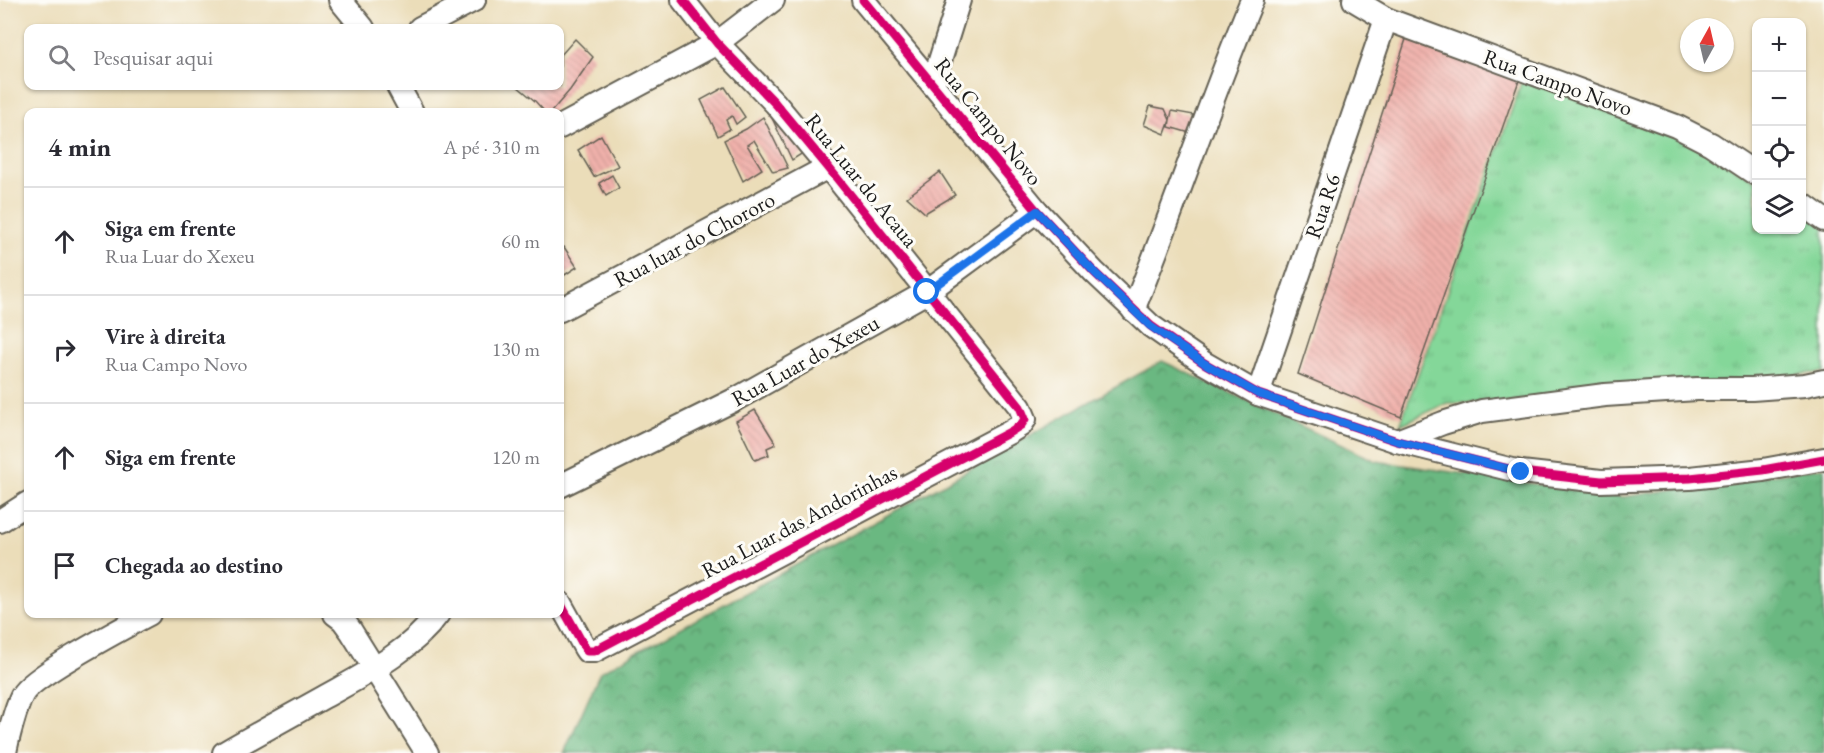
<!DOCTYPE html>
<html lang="pt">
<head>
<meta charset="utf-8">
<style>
  :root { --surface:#fff; --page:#f7f7f7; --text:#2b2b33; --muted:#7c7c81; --line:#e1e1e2 }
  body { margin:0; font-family:"EB Garamond",serif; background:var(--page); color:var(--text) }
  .controls { position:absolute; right:18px; top:18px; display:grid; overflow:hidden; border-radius:12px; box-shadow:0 2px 4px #0004 }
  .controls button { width:54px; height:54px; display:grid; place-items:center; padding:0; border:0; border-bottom:2px solid var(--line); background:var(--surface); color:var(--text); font:30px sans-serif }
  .compass { position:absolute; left:1680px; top:18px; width:54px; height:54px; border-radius:50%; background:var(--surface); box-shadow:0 2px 4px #0004; rotate:8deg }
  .stop { position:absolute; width:18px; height:18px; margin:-14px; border:4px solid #1a73e8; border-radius:50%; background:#fff }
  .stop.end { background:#1a73e8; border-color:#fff; box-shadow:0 2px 6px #0008 }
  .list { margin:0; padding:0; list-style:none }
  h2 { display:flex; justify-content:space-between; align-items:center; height:78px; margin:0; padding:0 24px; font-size:26px }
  h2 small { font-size:20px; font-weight:400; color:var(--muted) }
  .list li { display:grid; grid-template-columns:39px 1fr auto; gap:18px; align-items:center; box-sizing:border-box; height:108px; padding:0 24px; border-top:2px solid var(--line) }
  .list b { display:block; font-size:22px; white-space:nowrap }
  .list p { margin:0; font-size:20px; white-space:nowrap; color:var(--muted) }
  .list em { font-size:20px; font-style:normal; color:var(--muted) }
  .icon { flex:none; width:33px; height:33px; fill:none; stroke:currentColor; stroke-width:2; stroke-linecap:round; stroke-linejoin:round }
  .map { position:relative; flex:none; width:1824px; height:753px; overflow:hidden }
  .search { position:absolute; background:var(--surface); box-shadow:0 2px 4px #0004; left:24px; top:24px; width:540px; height:66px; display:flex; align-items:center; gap:15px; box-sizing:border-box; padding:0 21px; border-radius:12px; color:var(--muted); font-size:22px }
  .panel { position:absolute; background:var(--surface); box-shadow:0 2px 4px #0004; left:24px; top:108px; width:540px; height:510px; border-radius:12px }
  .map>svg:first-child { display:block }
  .grass { fill:url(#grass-tufts); stroke:#507a5a; stroke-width:1.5 }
  .forest { fill:url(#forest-crowns); stroke:#446a4e; stroke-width:1.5 }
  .building { fill:url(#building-back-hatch) }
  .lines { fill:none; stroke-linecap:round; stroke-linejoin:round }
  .minor-casing { stroke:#646053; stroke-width:26 }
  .minor { stroke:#fff; stroke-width:22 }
  .cycleway-casing { stroke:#fdfcf7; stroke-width:13 }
  .cycleway { stroke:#d6006c; stroke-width:9 }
  .route { stroke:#1a73e8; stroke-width:8 }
  .labels { text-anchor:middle; stroke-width:6; stroke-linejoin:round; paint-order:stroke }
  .street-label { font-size:22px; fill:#1c1c1c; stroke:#fdfcf7 }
</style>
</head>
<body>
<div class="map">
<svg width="1824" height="753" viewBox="0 0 1824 753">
  <defs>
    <pattern id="grass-tufts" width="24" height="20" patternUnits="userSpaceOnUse" patternTransform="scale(1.5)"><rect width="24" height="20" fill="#84d799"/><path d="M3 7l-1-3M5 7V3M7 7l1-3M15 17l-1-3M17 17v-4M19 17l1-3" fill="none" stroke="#71b883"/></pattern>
    <pattern id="forest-crowns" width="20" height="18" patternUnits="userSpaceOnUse" patternTransform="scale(1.5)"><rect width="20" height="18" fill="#6bb881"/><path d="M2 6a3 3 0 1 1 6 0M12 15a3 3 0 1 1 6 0" fill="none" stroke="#579569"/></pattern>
    <pattern id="building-back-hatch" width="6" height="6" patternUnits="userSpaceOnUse" patternTransform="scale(1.5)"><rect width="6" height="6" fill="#f0b1ab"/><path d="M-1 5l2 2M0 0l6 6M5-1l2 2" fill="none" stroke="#cd9893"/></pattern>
  </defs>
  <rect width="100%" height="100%" fill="#fdfcf7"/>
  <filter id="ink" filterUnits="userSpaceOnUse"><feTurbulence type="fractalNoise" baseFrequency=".0167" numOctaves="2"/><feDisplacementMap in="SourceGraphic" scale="12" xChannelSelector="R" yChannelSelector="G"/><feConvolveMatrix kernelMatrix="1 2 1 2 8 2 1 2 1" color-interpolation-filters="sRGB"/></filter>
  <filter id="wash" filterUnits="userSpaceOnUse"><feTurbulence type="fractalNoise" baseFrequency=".008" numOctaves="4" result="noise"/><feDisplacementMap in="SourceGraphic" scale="24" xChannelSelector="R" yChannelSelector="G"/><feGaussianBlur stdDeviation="1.35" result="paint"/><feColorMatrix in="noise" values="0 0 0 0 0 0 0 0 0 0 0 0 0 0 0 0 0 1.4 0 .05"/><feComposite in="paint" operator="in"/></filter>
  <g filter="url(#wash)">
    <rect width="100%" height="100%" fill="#ebddb9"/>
    <polygon class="grass" points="1523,78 1673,131 1756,181 1756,230 1802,230 1802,212 1824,227 1824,372 1486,403 1447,403 1400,425"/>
    <polygon class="forest" points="1162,361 1376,461 1623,497 1824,467 1824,753 564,753 600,672 906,505"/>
    <g id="blocks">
      <g class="building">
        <polygon points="1408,33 1522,72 1401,417 1298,374"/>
        <polygon points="575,39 593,57 570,90 551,112 545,112 535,101 517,86 560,86 560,56"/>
        <polygon points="725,87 745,117 736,124 732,116 726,120 730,129 718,136 701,100"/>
        <polygon points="1150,106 1165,109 1170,120 1172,111 1194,115 1190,133 1169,127 1170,120 1165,134 1144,125"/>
        <polygon points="780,111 806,151 792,160 771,116"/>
        <polygon points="763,117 788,168 773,172 754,140 747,145 762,169 743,181 724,140 746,129"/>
        <polygon points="601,135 618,166 594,177 578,150"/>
        <polygon points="940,172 955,195 925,213 907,197"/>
        <polygon points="612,175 619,188 606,196 599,183"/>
        <polygon points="564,247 577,267 560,278 560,249"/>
        <polygon points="755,410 776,444 767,448 769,455 755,460 736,421"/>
      </g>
    </g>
  </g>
  <g filter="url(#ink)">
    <use href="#blocks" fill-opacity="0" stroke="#646053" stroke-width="1.5"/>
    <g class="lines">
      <defs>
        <g id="minor">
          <polyline points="340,0 363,28"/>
          <polyline points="863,0 1037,211 1094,272 1151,326 1204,363 1258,394 1397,441 1521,472 1601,481 1690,478 1763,470 1824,459"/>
          <polyline points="1354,0 1386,19 1676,126 1711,144 1756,174"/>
          <polyline points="420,28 474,0"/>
          <polyline points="933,83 959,0"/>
          <polyline points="398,86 412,112"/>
          <polyline points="560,127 717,43 773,0"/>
          <polyline points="1802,204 1824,220"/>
          <polyline points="560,310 828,167"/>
          <path d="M1133,310C1175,208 1209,102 1252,0"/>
          <polyline points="1258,394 1386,19"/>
          <polyline points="1397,441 1443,423 1482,411 1605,395 1697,389 1752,389 1805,385 1824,381"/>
          <polyline points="560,486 736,399 927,292 1037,211"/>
          <polyline points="0,521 28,503"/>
          <polyline points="560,603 585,648 587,651 594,651 1010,432 1021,425 1025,419 1020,407 828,167 775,103 717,43 683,0"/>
          <polyline points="335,614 343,620 351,631 427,753"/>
          <path d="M5,753C7,740 16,707 22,695C32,676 125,627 149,614"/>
          <path d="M224,753C257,734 290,716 324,697C365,674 410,652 438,614"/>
        </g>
      </defs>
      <use href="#minor" class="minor-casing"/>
      <use href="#minor" class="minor"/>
      <defs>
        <g id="cycleway">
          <polyline points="863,0 1037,211 1094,272 1151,326 1204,363 1258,394 1397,441 1521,472 1601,481 1690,478 1763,470 1824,459"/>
          <polyline points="560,603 585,648 587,651 594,651 1010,432 1021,425 1025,419 1020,407 828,167 775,103 717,43 683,0"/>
        </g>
      </defs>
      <use href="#cycleway" class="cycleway-casing"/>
      <use href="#cycleway" class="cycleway"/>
    </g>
  </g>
  <g class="lines" filter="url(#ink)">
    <polyline class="route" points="927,292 1037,211 1094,272 1150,326 1204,363 1258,394 1397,441 1521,472"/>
  </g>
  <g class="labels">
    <g class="street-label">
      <text transform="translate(1558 82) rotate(20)" y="8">Rua Campo Novo</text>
      <text transform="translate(989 121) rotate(51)" y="8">Rua Campo Novo</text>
      <text transform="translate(862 180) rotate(51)" y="8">Rua Luar do Acaua</text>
      <text transform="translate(1322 206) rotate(-71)" y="8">Rua R6</text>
      <text transform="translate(694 239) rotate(-28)" y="8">Rua luar do Chororo</text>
      <text transform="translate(805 360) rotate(-29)" y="8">Rua Luar do Xexeu</text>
      <text transform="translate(799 521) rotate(-28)" y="8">Rua Luar das Andorinhas</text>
    </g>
  </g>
</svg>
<div class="controls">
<button>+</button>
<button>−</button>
<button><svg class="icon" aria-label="locate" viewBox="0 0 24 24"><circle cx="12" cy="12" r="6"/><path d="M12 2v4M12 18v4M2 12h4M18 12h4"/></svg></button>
<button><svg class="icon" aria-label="layers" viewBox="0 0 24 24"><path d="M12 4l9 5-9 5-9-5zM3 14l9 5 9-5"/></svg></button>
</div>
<svg class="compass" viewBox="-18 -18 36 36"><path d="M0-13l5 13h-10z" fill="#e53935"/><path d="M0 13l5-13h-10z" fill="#7c7c81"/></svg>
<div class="stop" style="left:927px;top:292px"></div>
<div class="stop end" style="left:1521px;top:472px"></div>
<div class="search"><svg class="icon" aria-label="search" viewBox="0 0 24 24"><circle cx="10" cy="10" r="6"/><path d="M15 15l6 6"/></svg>Pesquisar aqui</div>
<section class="panel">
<h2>4 min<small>A pé · 310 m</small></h2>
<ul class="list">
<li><svg class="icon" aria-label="ahead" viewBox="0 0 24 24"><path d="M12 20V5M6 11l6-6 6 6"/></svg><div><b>Siga em frente</b><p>Rua Luar do Xexeu</p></div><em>60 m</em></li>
<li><svg class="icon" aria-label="right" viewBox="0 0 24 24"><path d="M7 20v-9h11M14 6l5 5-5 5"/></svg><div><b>Vire à direita</b><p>Rua Campo Novo</p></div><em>130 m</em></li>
<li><svg class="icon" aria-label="ahead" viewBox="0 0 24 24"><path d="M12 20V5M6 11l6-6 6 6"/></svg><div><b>Siga em frente</b></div><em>120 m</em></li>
<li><svg class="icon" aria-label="arrive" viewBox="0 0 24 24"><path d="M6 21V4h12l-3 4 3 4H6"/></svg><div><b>Chegada ao destino</b></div></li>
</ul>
</section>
</div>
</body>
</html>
